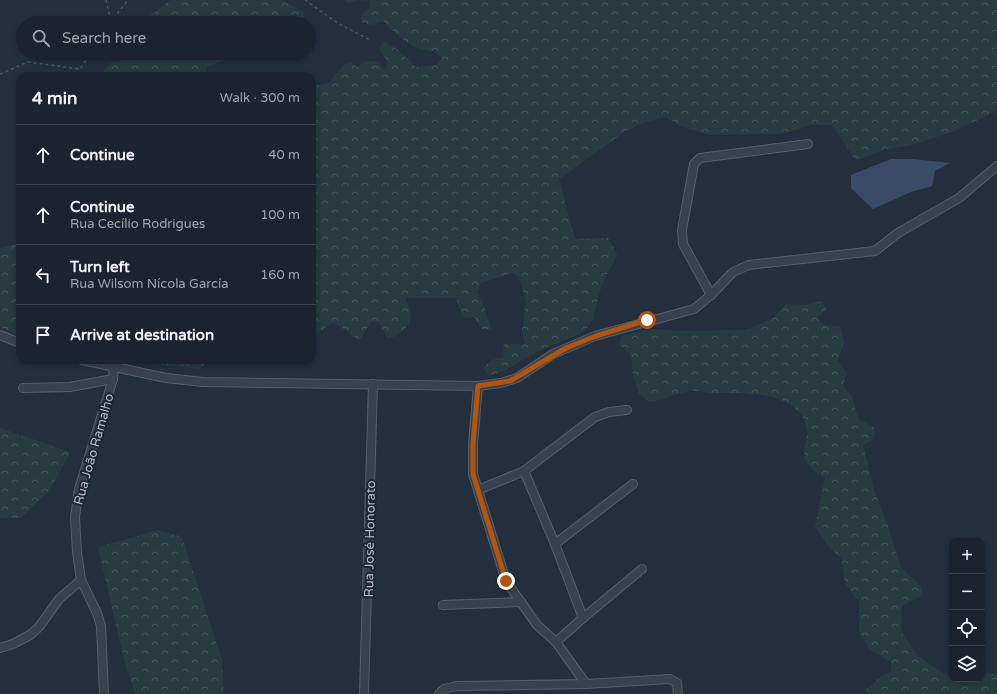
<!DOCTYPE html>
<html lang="en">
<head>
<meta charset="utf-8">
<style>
  :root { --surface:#1b232e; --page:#282f3a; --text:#f1f3f6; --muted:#a0a4aa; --line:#39404a }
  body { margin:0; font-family:"Varela Round",sans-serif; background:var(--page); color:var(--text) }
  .controls { position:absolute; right:12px; bottom:12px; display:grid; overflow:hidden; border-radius:8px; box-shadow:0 2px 6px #0003 }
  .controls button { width:36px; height:36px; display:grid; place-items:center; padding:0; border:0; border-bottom:1px solid var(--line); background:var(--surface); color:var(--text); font:20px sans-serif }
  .stop { position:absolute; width:12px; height:12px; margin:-9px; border:3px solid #b45309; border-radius:50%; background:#fff }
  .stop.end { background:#b45309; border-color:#fff; box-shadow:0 1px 4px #0008 }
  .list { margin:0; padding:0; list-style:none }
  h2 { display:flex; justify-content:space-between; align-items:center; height:52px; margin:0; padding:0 16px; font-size:17px }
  h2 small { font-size:13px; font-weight:400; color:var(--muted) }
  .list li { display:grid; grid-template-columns:26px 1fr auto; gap:12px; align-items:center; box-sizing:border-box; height:60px; padding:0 16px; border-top:1px solid var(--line) }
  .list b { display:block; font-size:15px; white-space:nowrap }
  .list p { margin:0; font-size:13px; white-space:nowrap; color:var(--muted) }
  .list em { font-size:13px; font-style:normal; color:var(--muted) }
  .icon { flex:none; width:22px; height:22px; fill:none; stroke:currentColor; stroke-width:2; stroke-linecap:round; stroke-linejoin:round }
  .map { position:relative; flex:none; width:997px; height:694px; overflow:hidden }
  .search { position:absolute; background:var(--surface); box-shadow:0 2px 6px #0003; left:16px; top:16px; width:300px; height:44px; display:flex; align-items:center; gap:10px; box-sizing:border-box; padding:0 14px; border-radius:22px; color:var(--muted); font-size:15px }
  .panel { position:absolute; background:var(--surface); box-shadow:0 2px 6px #0003; left:16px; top:72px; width:300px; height:292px; border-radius:12px }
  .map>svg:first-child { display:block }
  .forest { fill:url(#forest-crowns) }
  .water { fill:#394c67 }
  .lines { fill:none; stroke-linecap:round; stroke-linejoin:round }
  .minor-casing { stroke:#565f6c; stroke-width:10 }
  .path { stroke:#44595c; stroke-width:1.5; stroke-dasharray:3 3; stroke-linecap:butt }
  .minor { stroke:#38414e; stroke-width:8 }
  .route { stroke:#b45309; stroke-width:5 }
  .labels { text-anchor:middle; stroke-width:4; stroke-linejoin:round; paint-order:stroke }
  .street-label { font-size:13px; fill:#b4bcc9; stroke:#1d2633 }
</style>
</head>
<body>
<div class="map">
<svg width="997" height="694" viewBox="0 0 997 694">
  <defs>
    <pattern id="forest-crowns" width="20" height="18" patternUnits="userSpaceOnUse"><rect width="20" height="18" fill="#263c3f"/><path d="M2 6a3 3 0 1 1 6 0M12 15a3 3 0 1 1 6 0" fill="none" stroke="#435659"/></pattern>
  </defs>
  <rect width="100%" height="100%" fill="#242f3e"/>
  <g class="forest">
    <polygon points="170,0 281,0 304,12 301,23 141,23"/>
    <path d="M344,0H997V111L952,132L911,145L883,150L856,161L832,125H810L782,134L710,135L683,127L665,117L645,122L626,131L559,179L575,239L608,238L617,255L602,284L592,321L584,332L536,352L506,370L489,376L483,368L492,360L504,357L503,350L504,344H525L522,330L526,301L519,277L512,273L481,283L477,292L484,305L491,329H482L474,317L464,318L460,311L456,298H406C407,303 411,311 411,317C410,328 397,336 388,338L379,324L372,320L360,340C349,335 343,326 332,323L312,337V86L329,83L344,64L351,62L357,67L366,61L379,62L384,70L388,63L379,49L384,42L397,49L416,67L437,65L442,58C432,48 429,52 417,48C405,42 392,31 383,21L371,25L361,22V15L369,8L370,1L360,0L348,3Z"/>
    <polygon points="136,53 243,53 206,67 207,76 105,76 103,71 112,62 132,59"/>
    <polygon points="20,242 20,336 0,327 0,248"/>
    <path d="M822,301L826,309L817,318L824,325L840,327L844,342L838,360L847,373L843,386L852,396L858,419L875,428L874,439L863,445L875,493L887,523L901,568L921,586L923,595L902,606L901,631L918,656L952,679H982V674L997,673V694H869L865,691L878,679L891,671V662L868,648L859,630V602L845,583L841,558L831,549L815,527L825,478C810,467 802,465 805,445C806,440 808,434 807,429C800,389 741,393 710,393C703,393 695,390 689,391C676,394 663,399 650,402L639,394L633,375L631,355L619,344L622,336L651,329L682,331L746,330L772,319L786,304L805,305Z"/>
    <polygon points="122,360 208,360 209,362 199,369"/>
    <polygon points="0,428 70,452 50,490 21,518 0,518"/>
    <polygon points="158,530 182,537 222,660 224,694 135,694 124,659 98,547"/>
  </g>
  <polygon class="water" points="891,159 912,159 950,163 935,171 932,186 911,192 873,209 851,188 851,175"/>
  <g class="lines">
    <defs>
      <g id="minor">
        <polyline points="711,295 683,244 682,230 694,164 700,158 808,144"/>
        <polyline points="0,335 20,343"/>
        <polyline points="82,360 166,378 203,382 478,386 501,383 517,378 553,354 595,336 694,309 711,295 733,272 749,265 875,251 898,233 959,198 997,166"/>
        <polyline points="478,386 473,444 473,474 506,581 537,625 556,642 586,684"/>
        <polyline points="23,388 70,387 113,379"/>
        <polyline points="524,471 555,544 583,618"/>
        <polyline points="478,490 524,471 595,417 609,412 627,410"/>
        <polyline points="555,544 633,484"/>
        <polyline points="443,605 521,602"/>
        <polyline points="556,642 583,618 642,569"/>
        <polyline points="0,648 13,644 30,635 39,627 59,599 81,580"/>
        <polyline points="104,694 101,626 97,613 81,580 77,552 75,517 79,489 113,379 114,367"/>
        <polyline points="364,694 373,384"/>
        <polyline points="439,694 444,689 457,686 586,684 670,679 677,683 678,694"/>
      </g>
    </defs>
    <use href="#minor" class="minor-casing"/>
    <g class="path">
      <polyline points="106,0 111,22"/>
      <polyline points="305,0 339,24 370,40"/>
      <polyline points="110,23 128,0"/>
      <polyline points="0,74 28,62 80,69 91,53"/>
    </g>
    <use href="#minor" class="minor"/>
  </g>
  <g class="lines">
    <polyline class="route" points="506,581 473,474 473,444 478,386 510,381 566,348 596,336 647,320"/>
  </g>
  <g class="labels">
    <g class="street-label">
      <text transform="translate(93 449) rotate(-74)" y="5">Rua João Ramalho</text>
      <text transform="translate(369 539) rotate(-89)" y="5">Rua José Honorato</text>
    </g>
  </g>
</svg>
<div class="controls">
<button>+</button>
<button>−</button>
<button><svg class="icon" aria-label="locate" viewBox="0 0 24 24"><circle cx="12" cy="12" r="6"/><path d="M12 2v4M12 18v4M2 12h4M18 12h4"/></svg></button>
<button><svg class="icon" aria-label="layers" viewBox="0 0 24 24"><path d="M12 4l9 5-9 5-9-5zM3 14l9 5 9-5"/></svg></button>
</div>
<div class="stop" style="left:647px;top:320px"></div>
<div class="stop end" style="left:506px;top:581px"></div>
<div class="search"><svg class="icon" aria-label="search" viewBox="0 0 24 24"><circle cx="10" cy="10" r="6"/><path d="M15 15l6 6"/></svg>Search here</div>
<section class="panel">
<h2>4 min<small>Walk · 300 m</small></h2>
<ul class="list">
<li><svg class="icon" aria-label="ahead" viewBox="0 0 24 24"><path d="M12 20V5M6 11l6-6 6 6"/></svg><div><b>Continue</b></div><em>40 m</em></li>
<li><svg class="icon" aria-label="ahead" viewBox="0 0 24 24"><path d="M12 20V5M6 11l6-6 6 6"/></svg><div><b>Continue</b><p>Rua Cecílio Rodrigues</p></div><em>100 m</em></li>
<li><svg class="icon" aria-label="left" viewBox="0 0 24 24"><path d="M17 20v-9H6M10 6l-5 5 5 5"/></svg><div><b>Turn left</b><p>Rua Wilsom Nícola García</p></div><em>160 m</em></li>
<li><svg class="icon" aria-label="arrive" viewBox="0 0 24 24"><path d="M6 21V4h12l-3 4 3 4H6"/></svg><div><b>Arrive at destination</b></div></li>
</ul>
</section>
</div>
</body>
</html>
